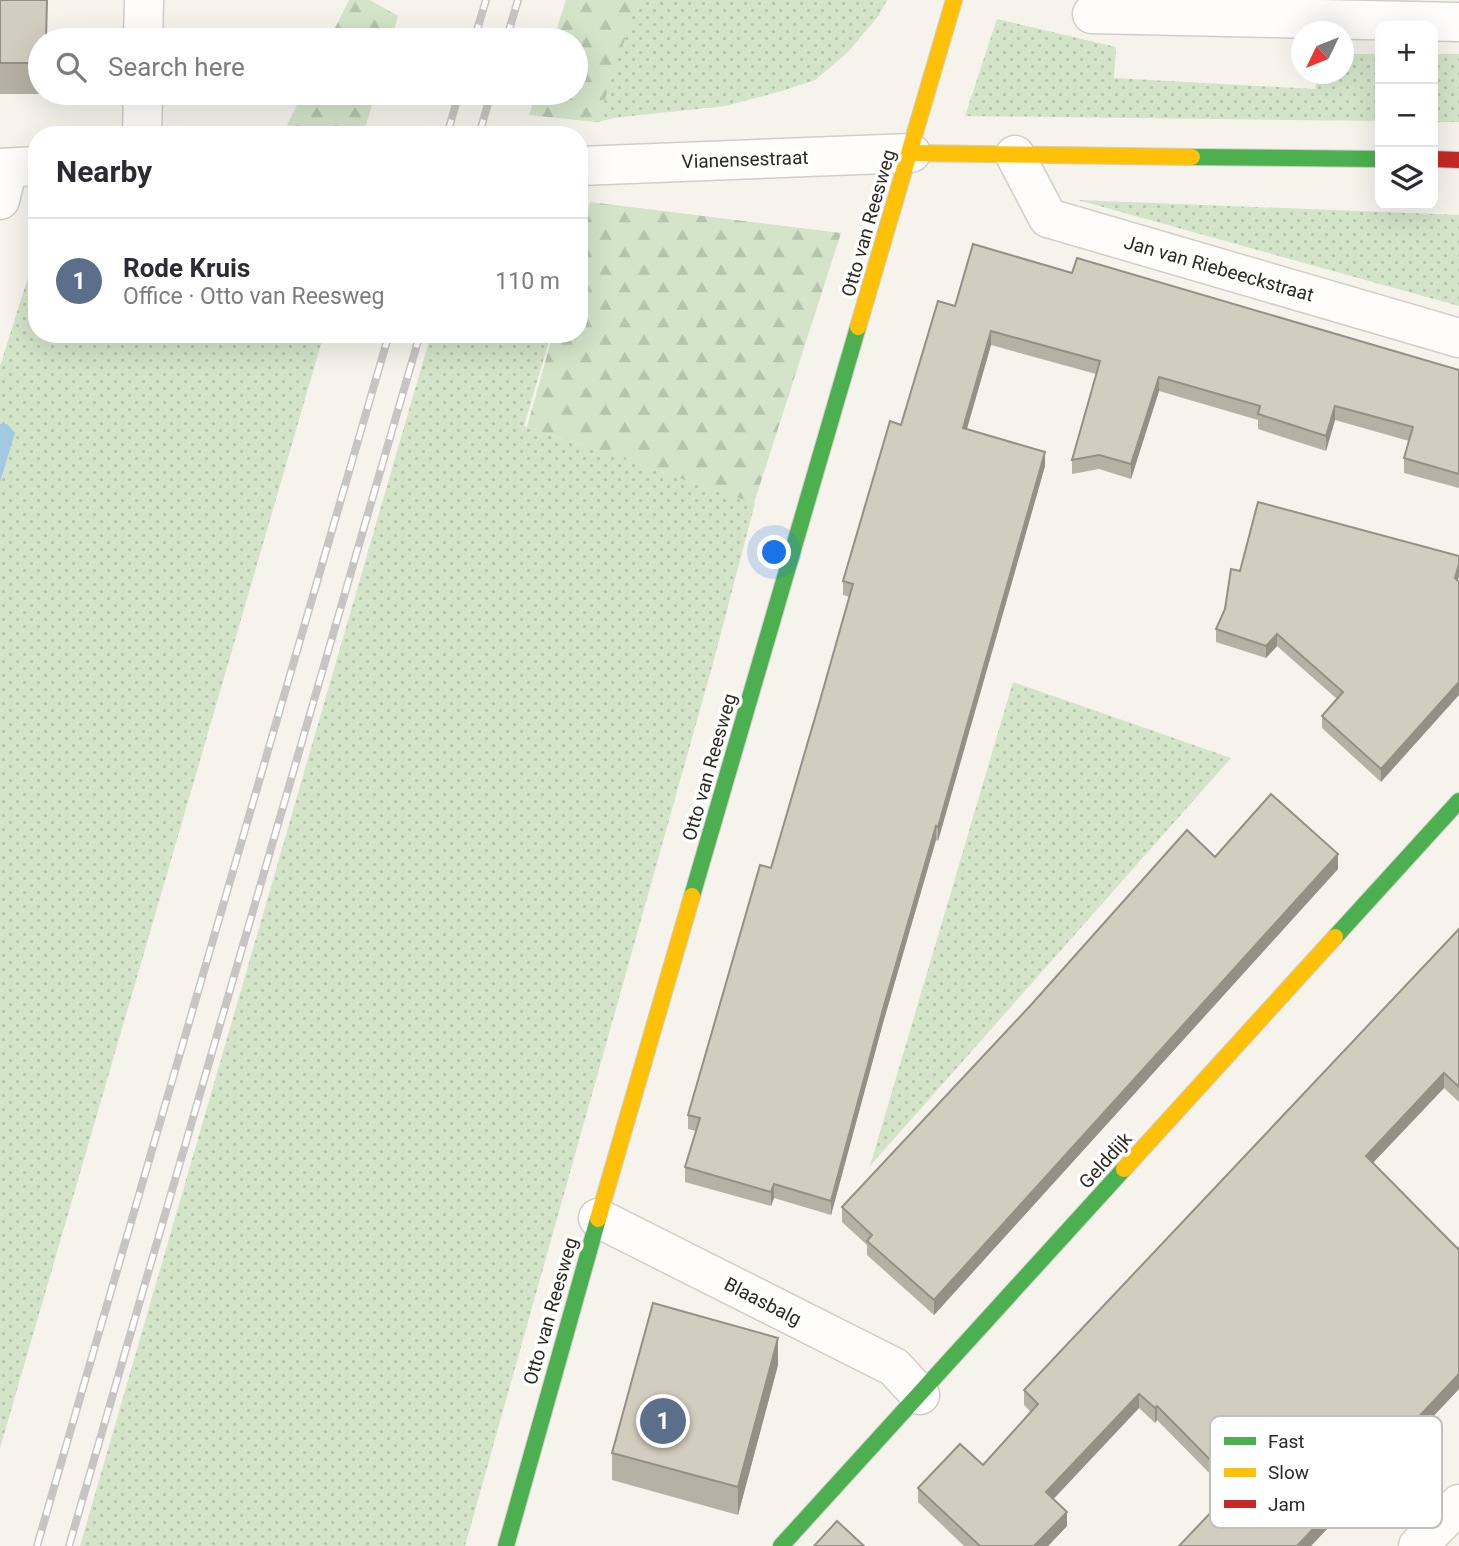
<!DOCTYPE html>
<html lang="en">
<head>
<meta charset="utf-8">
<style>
  :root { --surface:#fff; --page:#f7f7f7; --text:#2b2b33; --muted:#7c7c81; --line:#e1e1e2; --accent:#111827 }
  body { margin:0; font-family:Roboto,sans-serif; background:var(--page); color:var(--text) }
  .controls { position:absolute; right:21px; top:21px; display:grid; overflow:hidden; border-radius:14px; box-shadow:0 7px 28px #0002 }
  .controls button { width:63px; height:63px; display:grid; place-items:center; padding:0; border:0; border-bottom:2px solid var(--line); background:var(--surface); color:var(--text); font:35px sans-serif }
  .compass { position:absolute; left:1291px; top:21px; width:63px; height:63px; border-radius:50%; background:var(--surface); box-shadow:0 7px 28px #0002; rotate:227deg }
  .you { position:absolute; left:775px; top:553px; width:24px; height:24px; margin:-18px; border:5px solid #fff; border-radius:50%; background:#1a73e8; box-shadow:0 0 0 10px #1a73e833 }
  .badge { display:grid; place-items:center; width:46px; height:46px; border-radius:50%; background:var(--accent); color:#fff; font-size:23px; font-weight:700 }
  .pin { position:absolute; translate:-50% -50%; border:4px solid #fff; box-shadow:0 2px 7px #0006 }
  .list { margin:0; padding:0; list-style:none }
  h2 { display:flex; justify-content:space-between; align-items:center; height:91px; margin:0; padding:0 28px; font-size:30px }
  h2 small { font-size:23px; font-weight:400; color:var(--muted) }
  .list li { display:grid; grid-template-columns:46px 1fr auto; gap:21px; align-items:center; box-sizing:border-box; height:126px; padding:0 28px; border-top:2px solid var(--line) }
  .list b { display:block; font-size:26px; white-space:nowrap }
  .list p { margin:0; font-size:23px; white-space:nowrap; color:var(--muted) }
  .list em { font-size:23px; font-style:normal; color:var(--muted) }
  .icon { flex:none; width:38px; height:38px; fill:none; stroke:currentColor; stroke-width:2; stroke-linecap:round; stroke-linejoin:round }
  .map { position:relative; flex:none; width:1459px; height:1546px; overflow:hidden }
  .search { position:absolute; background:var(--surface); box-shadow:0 7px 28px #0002; left:28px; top:28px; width:560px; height:77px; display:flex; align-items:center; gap:18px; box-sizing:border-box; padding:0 24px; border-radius:38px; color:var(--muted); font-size:26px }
  .panel { position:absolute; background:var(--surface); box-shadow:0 7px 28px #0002; left:28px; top:126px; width:560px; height:217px; border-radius:28px }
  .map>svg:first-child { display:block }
  .grass { fill:url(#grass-dots) }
  .forest { fill:url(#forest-firs) }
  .water { fill:#a2c8e2 }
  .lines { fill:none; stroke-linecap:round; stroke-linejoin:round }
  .street-casing { stroke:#d0cec8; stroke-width:41 }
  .fast-casing { stroke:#d0cec8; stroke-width:18 }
  .slow-casing { stroke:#d0cec8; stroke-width:18 }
  .jam-casing { stroke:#d0cec8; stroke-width:18 }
  .street { stroke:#fefdfc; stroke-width:38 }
  .fast { stroke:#4caf50; stroke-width:16 }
  .slow { stroke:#ffc107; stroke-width:16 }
  .jam { stroke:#c62828; stroke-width:16 }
  .rail-casing { stroke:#c6c5c3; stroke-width:8 }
  .rail { stroke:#fff; stroke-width:5; stroke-dasharray:16; stroke-linecap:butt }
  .wall { fill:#b5b1a4 }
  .shaded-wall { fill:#939086 }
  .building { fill:#d2cebf; stroke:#939086; stroke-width:2 }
  .labels { text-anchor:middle; stroke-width:7; stroke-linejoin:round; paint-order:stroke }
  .street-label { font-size:19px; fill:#2b2924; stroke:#fff }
  .key { fill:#fff; stroke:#bfbfbd; stroke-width:2 }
  .key-label { font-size:19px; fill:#2b2924 }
</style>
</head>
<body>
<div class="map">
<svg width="1459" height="1546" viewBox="0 0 1459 1546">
  <defs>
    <pattern id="grass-dots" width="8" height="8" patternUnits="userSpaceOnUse" patternTransform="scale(1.75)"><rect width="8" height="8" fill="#d3e4c9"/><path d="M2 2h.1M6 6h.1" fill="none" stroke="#b5c4ac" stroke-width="1.8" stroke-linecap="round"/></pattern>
    <pattern id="forest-firs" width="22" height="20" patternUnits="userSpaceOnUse" patternTransform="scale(1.75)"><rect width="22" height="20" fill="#d3e4c9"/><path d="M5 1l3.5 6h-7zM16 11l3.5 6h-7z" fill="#b5c4ac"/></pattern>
  </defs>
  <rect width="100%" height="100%" fill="#f5f3ec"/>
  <g class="grass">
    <polygon points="636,0 887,0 879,15 848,52 815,80 782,91 725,106 613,118 594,123"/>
    <polygon points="997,19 1116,47 1114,78 1315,89 1318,74 1344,74 1344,54 1380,54 1380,121 965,116"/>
    <rect x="1433" y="54" width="26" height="68"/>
    <polygon points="1078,200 1459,215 1459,306"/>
    <polygon points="37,249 37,334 324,334 0,1448 0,366"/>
    <polygon points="431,334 551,334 524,426 755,503 712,667 465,1546 80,1546"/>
    <polygon points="1013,682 1231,758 870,1166"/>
  </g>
  <g class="forest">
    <polygon points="349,0 370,0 398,16 391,40 329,40"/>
    <polygon points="566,0 638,0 597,122 529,115 536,93 576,93 576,40 553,40"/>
    <polygon points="303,93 375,93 364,133 287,125"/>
    <polygon points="590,202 841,233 754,503 527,427 553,334 579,334 579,240"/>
  </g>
  <polygon class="water" points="0,424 7,424 15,433 0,482"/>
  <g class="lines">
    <defs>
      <g id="street">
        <polyline points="1092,14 1459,22"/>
        <polyline points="143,40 144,0"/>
        <polyline points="142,135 143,93"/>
        <polyline points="1015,155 1048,218 1459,338"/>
        <polyline points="579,166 911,153"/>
        <polyline points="0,168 37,166"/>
        <polyline points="0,200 8,168"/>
        <polyline points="598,1218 894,1367 920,1395"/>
        <polyline points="1418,1546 1459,1504"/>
      </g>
      <g id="fast">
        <polyline points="1192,157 1380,159"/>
        <polyline points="692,896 858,327"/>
        <polyline points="1335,937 1459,801"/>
        <polyline points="506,1546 598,1219"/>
        <polyline points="781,1546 1124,1169"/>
      </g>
      <g id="slow">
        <polyline points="911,153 1192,157"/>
        <polyline points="858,327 954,0"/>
        <polyline points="1124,1169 1335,937"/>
        <polyline points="598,1219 692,896"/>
      </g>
      <polyline id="jam" points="1433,159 1459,160"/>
    </defs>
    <use href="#street" class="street-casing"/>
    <use href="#fast" class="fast-casing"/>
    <use href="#slow" class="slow-casing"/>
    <use href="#jam" class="jam-casing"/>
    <use href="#street" class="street"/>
    <use href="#fast" class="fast"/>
    <use href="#slow" class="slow"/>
    <use href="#jam" class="jam"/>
    <defs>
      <g id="rail">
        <polyline points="474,40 486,0"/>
        <polyline points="506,40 518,0"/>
        <polyline points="447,135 459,93"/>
        <polyline points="479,135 491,93"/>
        <polyline points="37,1546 389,334"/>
        <polyline points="69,1546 420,334"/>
      </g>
    </defs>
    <use href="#rail" class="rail-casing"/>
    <use href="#rail" class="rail"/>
  </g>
  <g class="wall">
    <polygon points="0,0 40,40 40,93 46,93 46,94 0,94"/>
    <polygon points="1072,273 1459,370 1459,488 1404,473 1404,458 1409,441 1335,420 1326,451 1258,429 1258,420 1159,391 1131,479 1099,469 1072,474 1072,460 1096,374 991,345 967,429 1045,466 938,841 936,840 883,1023 831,1215 774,1198 771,1206 685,1182 685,1167 696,1131 688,1129 688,1115 771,868 819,704 850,597 843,595 843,581 901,425 955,306"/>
    <polygon points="1240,571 1459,576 1381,782 1322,728 1322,716 1337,699 1277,646 1266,658 1216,642 1216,629"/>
    <polygon points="1215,857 1338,869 934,1315 867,1255 867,1245 842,1222 842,1207"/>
    <polygon points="1459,929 1459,1102 1444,1088 1373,1163 1459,1389 1311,1546 1179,1546 1229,1493 1157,1420 1155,1423 1139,1408 1053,1499 1067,1526 1048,1546 964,1546 918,1502 918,1488 983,1465 1031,1412 1024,1405 1024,1390"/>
    <polygon points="778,1365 738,1515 612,1480 612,1453"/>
  </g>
  <g class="shaded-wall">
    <polygon points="991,331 991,345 963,442 963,428"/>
    <polygon points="1159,377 1159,391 1131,479 1131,464"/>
    <polygon points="1335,406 1335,420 1326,451 1326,436"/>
    <polygon points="1045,452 1045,466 938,841 938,827"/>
    <polygon points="1459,564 1459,576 1455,591 1455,578"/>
    <polygon points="1277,634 1277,646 1266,658 1266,646"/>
    <polygon points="1459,682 1459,695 1381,782 1381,769"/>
    <polygon points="936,826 936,840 883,1023 831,1215 831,1201 883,1009"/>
    <polygon points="1338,854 1338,869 934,1315 934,1300"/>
    <polygon points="1444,1073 1444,1088 1366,1170 1366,1156"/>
    <polygon points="774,1184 774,1198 771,1206 771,1192"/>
    <polygon points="778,1338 778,1365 738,1515 738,1487"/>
    <polygon points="1459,1374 1459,1389 1311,1546 1297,1546"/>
    <polygon points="1139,1394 1139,1408 1046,1507 1046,1492"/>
    <polygon points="1157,1406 1157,1420 1155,1423 1155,1408"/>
    <polygon points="1067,1512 1067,1526 1048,1546 1034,1546"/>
  </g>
  <g class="building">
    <polygon points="0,0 47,0 46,40 40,40 40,63 0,63"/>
    <polygon points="973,244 1072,273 1077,258 1459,370 1459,474 1404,458 1413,427 1335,406 1326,436 1258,414 1260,406 1159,377 1131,464 1099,455 1072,460 1100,361 991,331 963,428 1045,452 938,827 936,826 883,1009 831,1201 774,1184 771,1192 685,1167 700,1118 688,1115 760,865 771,868 819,704 853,584 843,581 890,421 901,425 938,301 955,306"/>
    <polygon points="1258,502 1459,556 1459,564 1455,578 1459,582 1459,682 1381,769 1322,716 1343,692 1277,634 1266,646 1216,629 1225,609 1231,569 1240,571"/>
    <polygon points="1271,794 1338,854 934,1300 867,1241 872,1235 842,1207 1030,1006 1187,830 1215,857"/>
    <polygon points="1459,929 1459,1087 1444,1073 1366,1156 1458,1249 1459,1248 1459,1374 1297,1546 1179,1546 1236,1486 1157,1406 1155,1408 1139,1394 1046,1492 1067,1512 1034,1546 980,1546 918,1488 960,1444 983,1465 1038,1404 1024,1390"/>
    <polygon points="653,1303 778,1338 738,1487 612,1453"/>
    <polygon points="837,1521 864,1546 814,1546"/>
  </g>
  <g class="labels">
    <g class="street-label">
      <text transform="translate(745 159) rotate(-2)" y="7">Vianensestraat</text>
      <text transform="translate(868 223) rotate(-74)" y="7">Otto van Reesweg</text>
      <text transform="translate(1219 268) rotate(16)" y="7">Jan van Riebeeckstraat</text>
      <text transform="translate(709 767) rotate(-74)" y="7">Otto van Reesweg</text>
      <text transform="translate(1105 1160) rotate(-48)" y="7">Gelddijk</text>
      <text transform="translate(763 1301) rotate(27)" y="7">Blaasbalg</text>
      <text transform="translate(550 1311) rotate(-74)" y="7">Otto van Reesweg</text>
    </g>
  </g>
  <rect x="1210" y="1416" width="232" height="112" rx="10" class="key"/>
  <rect x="1224" y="1437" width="32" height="8" fill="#4caf50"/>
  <rect x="1224" y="1468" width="32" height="9" fill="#ffc107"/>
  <rect x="1224" y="1500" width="32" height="8" fill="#c62828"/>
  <g class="key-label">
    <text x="1268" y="1448">Fast</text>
    <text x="1268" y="1479">Slow</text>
    <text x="1268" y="1511">Jam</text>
  </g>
</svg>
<div class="controls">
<button>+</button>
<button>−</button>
<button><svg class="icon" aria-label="layers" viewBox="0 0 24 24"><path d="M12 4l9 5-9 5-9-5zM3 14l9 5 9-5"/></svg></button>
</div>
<svg class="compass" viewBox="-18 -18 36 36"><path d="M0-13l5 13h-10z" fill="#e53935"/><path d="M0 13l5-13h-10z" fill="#7c7c81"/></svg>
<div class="you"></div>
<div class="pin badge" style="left:663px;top:1421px;background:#5c6f8a">1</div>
<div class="search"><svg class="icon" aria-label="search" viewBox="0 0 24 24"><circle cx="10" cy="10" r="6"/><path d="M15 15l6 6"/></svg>Search here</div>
<section class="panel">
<h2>Nearby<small></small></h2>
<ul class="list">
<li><span class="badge" style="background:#5c6f8a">1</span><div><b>Rode Kruis</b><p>Office · Otto van Reesweg</p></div><em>110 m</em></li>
</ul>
</section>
</div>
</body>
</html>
